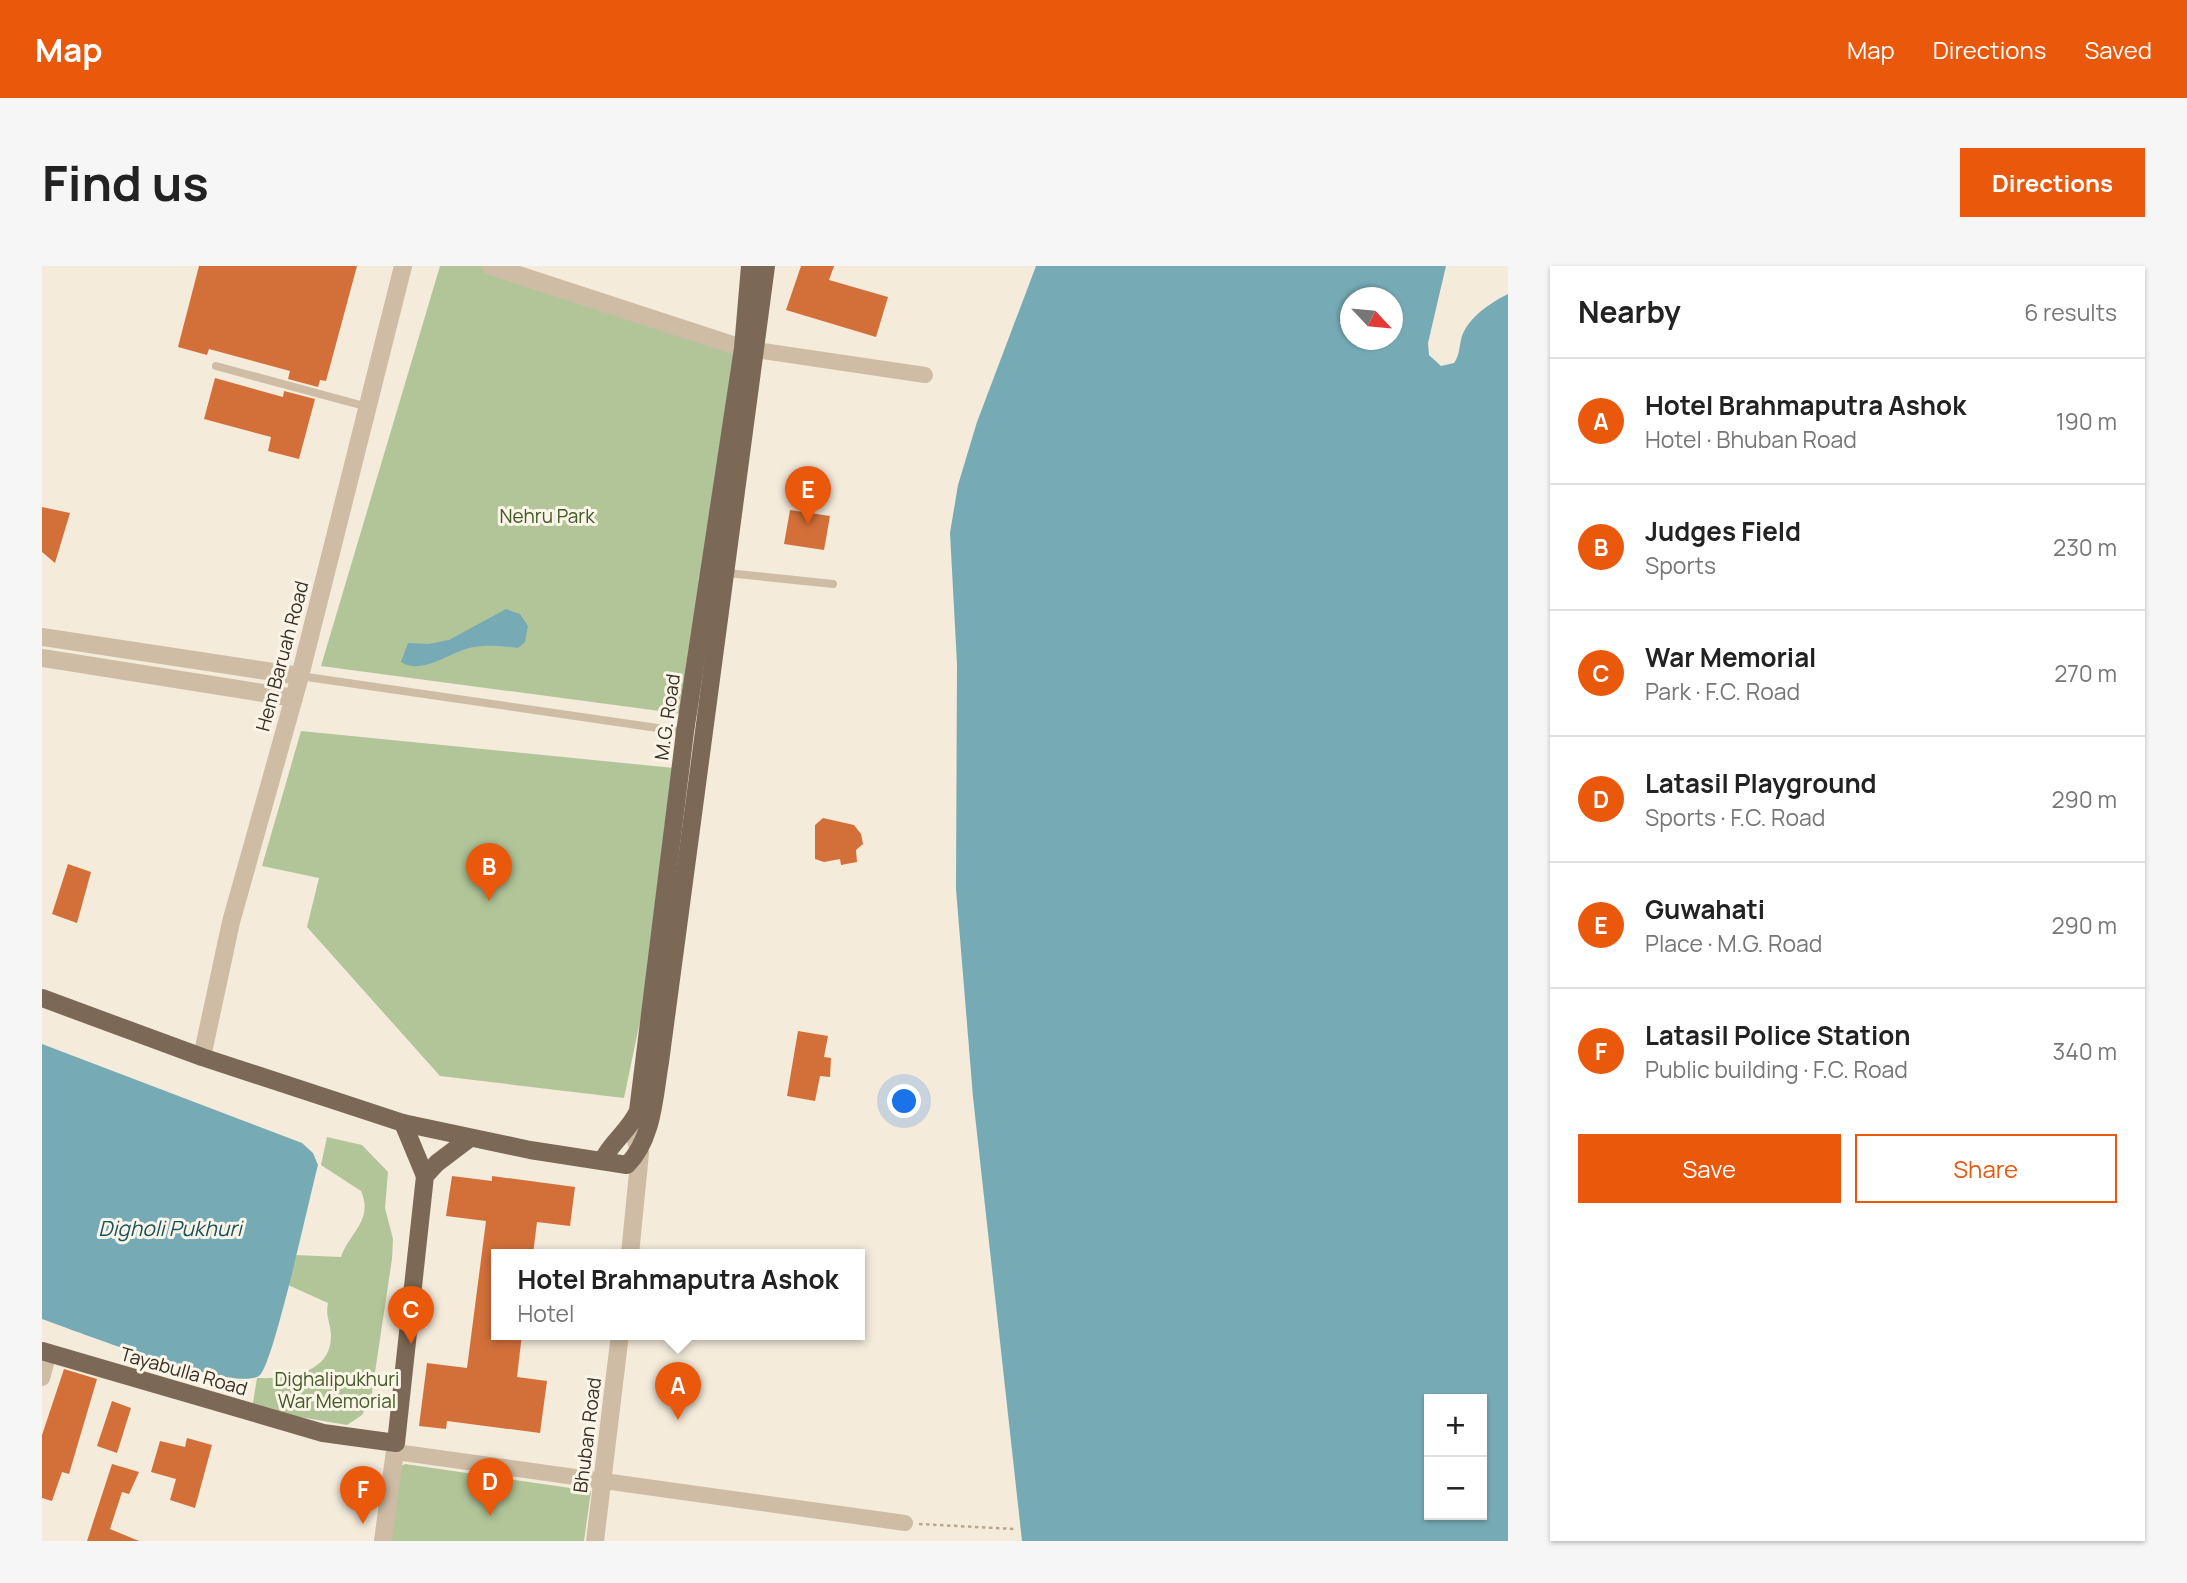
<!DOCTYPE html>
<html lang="en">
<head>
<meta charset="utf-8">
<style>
  :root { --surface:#fff; --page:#f6f6f6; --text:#222; --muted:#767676; --line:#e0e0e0; --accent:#ea580c }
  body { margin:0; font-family:Manrope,sans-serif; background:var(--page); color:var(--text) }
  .controls { position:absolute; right:21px; bottom:21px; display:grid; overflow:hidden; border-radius:0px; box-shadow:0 2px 5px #0004 }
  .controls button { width:63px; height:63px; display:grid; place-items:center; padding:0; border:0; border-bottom:2px solid var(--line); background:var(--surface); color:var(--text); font:35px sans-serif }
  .compass { position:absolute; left:1298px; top:21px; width:63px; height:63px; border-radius:50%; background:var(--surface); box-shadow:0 2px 5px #0004; rotate:116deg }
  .you { position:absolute; left:863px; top:836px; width:24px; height:24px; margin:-18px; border:5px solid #fff; border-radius:50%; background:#1a73e8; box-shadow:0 0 0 10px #1a73e833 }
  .badge { display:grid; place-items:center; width:46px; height:46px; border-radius:50%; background:var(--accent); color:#fff; font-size:23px; font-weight:700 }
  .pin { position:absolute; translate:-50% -58px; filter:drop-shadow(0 2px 4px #0008) }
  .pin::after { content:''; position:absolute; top:37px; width:24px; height:21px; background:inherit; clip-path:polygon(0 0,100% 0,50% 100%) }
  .popup { position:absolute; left:449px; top:983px; width:374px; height:91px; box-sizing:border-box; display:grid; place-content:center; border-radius:0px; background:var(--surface); filter:drop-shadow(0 2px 5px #0005); font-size:23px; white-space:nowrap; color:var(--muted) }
  .popup b { font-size:26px; color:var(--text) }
  .popup::after { content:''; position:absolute; left:50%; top:100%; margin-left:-14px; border:14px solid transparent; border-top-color:var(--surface) }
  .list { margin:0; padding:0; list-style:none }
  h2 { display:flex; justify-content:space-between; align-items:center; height:91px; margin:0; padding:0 28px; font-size:30px }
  h2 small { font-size:23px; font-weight:400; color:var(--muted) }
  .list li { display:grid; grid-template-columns:46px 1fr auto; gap:21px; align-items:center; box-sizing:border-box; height:126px; padding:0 28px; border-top:2px solid var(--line) }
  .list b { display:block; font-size:26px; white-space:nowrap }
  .list p { margin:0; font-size:23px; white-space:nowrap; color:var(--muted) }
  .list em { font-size:23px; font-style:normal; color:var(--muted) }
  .actions { display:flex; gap:14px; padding:21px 28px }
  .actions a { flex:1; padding:16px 0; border:2px solid var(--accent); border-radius:0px; text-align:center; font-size:24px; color:var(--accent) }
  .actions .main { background:var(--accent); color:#fff }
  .map { position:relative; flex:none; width:1466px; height:1275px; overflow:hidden; border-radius:0px }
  header { display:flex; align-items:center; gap:42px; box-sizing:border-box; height:98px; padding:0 35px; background:var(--accent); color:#fff }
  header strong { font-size:33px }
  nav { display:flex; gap:38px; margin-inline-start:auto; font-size:24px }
  .intro { display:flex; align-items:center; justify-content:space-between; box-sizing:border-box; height:168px; padding:0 42px }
  h1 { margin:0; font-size:49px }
  .button { padding:18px 32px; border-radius:0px; background:var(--accent); color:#fff; font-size:24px; font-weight:700 }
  main { display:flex; gap:42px; padding:0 42px }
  aside { flex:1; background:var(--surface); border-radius:0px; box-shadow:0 2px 5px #0004 }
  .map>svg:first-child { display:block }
  .green { fill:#b1c599 }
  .water { fill:#76abb5; fill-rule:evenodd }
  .building { fill:#d3703a }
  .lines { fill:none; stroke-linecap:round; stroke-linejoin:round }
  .path { stroke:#baa68f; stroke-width:2.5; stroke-dasharray:3.5 3.5; stroke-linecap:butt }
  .service { stroke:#cebca5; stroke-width:8 }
  .minor { stroke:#cebca5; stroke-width:16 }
  .tertiary { stroke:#cebca5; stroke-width:18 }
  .primary { stroke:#7c6856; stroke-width:18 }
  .labels { text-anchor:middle; stroke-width:6; stroke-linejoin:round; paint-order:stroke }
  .park-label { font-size:19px; fill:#425a28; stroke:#fbf5e8 }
  .street-label { font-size:19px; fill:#392f27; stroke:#fbf5e8 }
  .water-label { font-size:21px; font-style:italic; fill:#18525f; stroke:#fbf5e8 }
</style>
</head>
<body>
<header>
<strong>Map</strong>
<nav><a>Map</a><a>Directions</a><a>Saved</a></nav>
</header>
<div class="intro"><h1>Find us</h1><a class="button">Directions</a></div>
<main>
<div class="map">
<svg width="1466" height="1275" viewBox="0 0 1466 1275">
  <rect width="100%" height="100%" fill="#f4ebdb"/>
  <g class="green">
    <polygon points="398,0 439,0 701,82 655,450 279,400"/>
    <polygon points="259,465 642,503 618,659 582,832 398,810 265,661 277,612 220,600"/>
    <path d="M285,871L320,879L346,906L343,942L351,973L350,993L329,1133L320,1149L305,1159L210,1143L215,1112C243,1113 289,1109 289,1070C289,1058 283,1050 286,1037L246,1019L253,989L299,991C307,967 332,954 319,925L279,899Z"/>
    <polygon points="363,1198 549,1225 542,1275 347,1275 356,1202"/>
  </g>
  <g class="water">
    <path d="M994,0H1404L1386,77L1387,89L1399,100L1412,97C1418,89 1417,80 1420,70C1427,51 1448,37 1466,28V1275H980L931,831L914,623L915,398L908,267L916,219L935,156ZM1308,32H1350V74H1308ZM1440,1133V1249H1387V1133Z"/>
    <path d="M464,343L478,348L486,360L483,376L476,382C459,380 444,378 427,382C405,388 380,409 359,396L366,377L386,378L407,374Z"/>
    <path d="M0,778L260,877L271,887L276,899C268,929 232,1096 218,1109C197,1129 31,1064 0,1053Z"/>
  </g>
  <g class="building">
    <polygon points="157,0 315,0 284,115 278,114 276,121 246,113 248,105 167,83 165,89 136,81"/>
    <polygon points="759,0 792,0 787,14 846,31 834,71 744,44"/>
    <polygon points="173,112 241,131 242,125 273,133 257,193 226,185 229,171 162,153"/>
    <polygon points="0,241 28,247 13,297 0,286"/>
    <polygon points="748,244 788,250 782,284 742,278"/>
    <polygon points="781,552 812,559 819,568 821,578 814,584 815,596 799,599 798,593 782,596 773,593 773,559"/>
    <polygon points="26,598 49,606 35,657 10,648"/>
    <polygon points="756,765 786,770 782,791 789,792 788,811 778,810 773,835 745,830"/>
    <polygon points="410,910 450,915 450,910 533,921 528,960 495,956 491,988 454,988 454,1068 480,1068 475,1111 505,1115 498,1167 405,1155 404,1163 377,1160 385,1097 425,1102 444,955 404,950"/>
    <polygon points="22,1103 55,1113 27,1208 20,1206 10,1235 0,1232 0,1169"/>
    <polygon points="70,1135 89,1142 75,1187 55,1180"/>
    <polygon points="145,1172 170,1179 153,1242 128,1234 134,1213 109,1206 118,1175 143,1181"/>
    <polygon points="70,1198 97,1206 87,1228 80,1226 68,1263 97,1275 45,1275"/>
  </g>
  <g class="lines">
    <polyline class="path" points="877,1258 972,1263"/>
    <g class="service">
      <polyline points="174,100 326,141"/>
      <polyline points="685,307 791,318"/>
      <polyline points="258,410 643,466"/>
    </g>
    <g class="minor">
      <polyline points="714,84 883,109"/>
      <polyline points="0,1112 7,1087"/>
      <polyline points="354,1186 863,1257"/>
    </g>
    <g class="tertiary">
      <polyline points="449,0 700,82 714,84"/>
      <polyline points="0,371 258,410"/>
      <polyline points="0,392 252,432"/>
      <polyline points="160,791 189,656 258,410 361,0"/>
      <polyline points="588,988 598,887 589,859"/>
      <polyline points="341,1275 354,1177"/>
      <polyline points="553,1275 578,1068"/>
    </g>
    <g class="primary">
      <path d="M0,732L160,791L361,857L488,884L585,899C611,873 612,831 618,796L724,0"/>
      <polyline points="361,857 383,910"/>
      <path d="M560,895C570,875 587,865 596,845L643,466L701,82L708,0"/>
      <polyline points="0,1085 281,1167 354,1177 383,910 395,897 428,872"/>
    </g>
  </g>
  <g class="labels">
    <g class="park-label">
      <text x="505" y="257">Nehru Park</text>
      <text x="295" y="1120">Dighalipukhuri<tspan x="295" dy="22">War Memorial</tspan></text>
    </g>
    <g class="street-label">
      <text transform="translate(240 390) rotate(-75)" y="7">Hem Baruah Road</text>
      <text transform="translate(625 451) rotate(-82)" y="7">M.G. Road</text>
      <text transform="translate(142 1105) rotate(16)" y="7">Tayabulla Road</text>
      <text transform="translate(545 1169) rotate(-83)" y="7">Bhuban Road</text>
    </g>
    <g class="water-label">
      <text x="128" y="970">Digholi Pukhuri</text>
    </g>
  </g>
</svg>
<div class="controls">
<button>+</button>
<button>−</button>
</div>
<svg class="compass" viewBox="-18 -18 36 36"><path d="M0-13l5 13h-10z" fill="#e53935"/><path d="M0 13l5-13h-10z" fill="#767676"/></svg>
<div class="you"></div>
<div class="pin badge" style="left:636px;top:1154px">A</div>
<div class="popup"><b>Hotel Brahmaputra Ashok</b>Hotel</div>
<div class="pin badge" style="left:447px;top:635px">B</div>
<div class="pin badge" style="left:369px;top:1078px">C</div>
<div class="pin badge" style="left:448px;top:1250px">D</div>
<div class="pin badge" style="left:766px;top:258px">E</div>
<div class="pin badge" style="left:321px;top:1258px">F</div>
</div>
<aside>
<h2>Nearby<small>6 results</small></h2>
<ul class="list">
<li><span class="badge">A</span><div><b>Hotel Brahmaputra Ashok</b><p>Hotel · Bhuban Road</p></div><em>190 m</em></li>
<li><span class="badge">B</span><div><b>Judges Field</b><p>Sports</p></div><em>230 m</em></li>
<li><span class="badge">C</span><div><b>War Memorial</b><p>Park · F.C. Road</p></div><em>270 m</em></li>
<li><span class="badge">D</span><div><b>Latasil Playground</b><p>Sports · F.C. Road</p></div><em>290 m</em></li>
<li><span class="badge">E</span><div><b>Guwahati</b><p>Place · M.G. Road</p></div><em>290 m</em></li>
<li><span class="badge">F</span><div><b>Latasil Police Station</b><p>Public building · F.C. Road</p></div><em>340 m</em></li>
</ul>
<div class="actions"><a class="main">Save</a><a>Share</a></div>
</aside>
</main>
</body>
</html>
